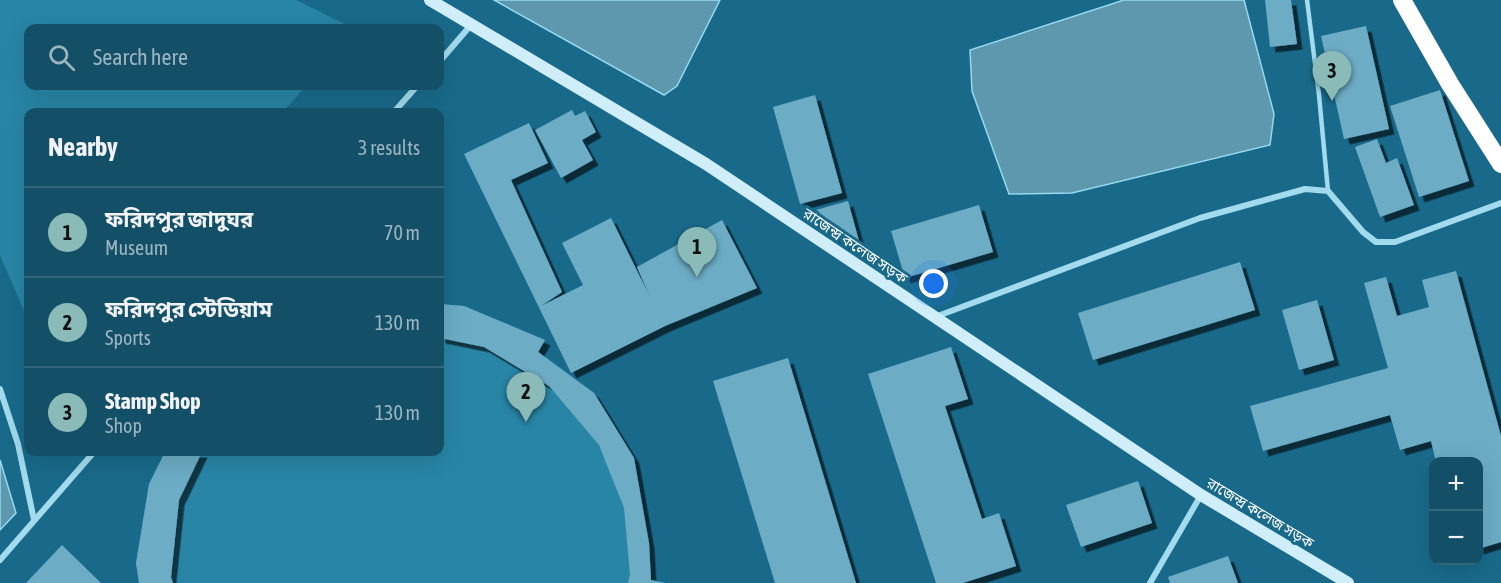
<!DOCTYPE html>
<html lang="en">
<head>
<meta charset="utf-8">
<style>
  :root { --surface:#135068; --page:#205a71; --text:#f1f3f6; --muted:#9db5c0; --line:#32677c; --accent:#8bbbb9 }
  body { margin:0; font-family:"Asap Condensed","Noto Sans Bengali",sans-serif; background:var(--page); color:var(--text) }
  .controls { position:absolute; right:18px; bottom:18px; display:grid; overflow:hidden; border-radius:12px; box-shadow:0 6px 24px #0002 }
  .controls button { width:54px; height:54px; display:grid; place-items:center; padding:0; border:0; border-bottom:2px solid var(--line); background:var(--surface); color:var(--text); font:30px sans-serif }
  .you { position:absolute; left:934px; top:284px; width:21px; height:21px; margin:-15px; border:4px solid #fff; border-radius:50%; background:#1a73e8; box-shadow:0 0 0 9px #1a73e833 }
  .badge { display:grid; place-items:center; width:39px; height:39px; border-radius:50%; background:var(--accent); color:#111; font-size:20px; font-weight:700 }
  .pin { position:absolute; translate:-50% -50px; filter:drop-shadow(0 2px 3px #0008) }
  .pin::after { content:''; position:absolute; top:32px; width:21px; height:18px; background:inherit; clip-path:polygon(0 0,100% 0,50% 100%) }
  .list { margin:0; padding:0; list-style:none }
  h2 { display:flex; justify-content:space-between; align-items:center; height:78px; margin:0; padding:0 24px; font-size:26px }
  h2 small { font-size:20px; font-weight:400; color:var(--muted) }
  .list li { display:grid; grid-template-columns:39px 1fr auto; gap:18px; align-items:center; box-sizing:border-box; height:90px; padding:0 24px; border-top:2px solid var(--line) }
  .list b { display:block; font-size:22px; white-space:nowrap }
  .list p { margin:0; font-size:20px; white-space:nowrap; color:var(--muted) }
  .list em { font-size:20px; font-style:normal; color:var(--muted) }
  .icon { flex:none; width:33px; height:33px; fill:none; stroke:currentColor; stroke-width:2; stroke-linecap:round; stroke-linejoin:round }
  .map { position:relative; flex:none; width:1501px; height:583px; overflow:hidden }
  .search { position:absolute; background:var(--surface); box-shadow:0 6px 24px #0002; left:24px; top:24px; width:420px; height:66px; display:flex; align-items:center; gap:15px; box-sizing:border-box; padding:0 21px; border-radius:12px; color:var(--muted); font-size:22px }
  .panel { position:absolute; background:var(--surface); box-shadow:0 6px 24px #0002; left:24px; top:108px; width:420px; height:348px; border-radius:12px }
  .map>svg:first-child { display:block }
  .green { fill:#2885a6 }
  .water { fill:#5e98ae; stroke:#95d9f0; stroke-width:1.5 }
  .building { fill:#6cadc5; filter:url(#shadow) }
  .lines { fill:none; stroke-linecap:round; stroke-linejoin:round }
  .lane { stroke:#a2daee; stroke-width:4.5 }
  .street { stroke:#a2daee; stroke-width:6 }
  .secondary { stroke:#cfeefa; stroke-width:12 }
  .highway { stroke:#fff; stroke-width:18 }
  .labels { text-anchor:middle; stroke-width:6; stroke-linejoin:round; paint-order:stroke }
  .street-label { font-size:15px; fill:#fff; stroke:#196a8a }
</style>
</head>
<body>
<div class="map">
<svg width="1501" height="583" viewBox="0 0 1501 583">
  <defs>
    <filter id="shadow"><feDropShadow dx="5.5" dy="5.5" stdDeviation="0" flood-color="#0009"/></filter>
  </defs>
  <rect width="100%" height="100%" fill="#196a8a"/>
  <g class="green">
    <polygon points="0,0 296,0 353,28 28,28 28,86 306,86 283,112 28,112 28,320 0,255"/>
    <polygon points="440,304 464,306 545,340 539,352 594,393 634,458 651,579 666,583 139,583 136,563 149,484 165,452 440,452"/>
  </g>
  <g class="water">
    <polygon points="494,0 720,0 677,86 664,95"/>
    <polygon points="1124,0 1244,0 1274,114 1270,145 1072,193 1009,194 972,91 970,50"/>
    <polygon points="0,460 16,513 0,530"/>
  </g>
  <g class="building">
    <polygon points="1265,0 1291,0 1297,44 1270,47"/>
    <polygon points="1366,26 1389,129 1344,139 1321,36"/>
    <polygon points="1440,90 1469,181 1419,197 1390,106"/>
    <polygon points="815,95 842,193 800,204 773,107"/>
    <polygon points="572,110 575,116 585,111 596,132 582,140 593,160 561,178 535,130"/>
    <polygon points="529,123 548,163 511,180 562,292 541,306 583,285 562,243 611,218 649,295 637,267 722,220 757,288 665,326 571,373 464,154"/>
    <polygon points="1377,139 1386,163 1397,158 1414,205 1380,217 1355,147"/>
    <polygon points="848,201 859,241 845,245 805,213"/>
    <polygon points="979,205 993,252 905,278 891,231"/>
    <polygon points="1240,262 1255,310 1093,360 1078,313"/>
    <polygon points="1456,271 1501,436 1501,542 1478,549 1478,462 1436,462 1431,441 1400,450 1390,415 1263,451 1250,406 1388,368 1364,283 1386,277 1397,316 1429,307 1422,280"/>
    <polygon points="1317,300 1334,360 1299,370 1282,310"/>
    <polygon points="440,304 464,306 545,340 538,352 594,393 634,458 649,543 651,580 664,583 628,583 630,575 624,508 599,445 549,386 484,347 440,338"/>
    <polygon points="951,347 968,399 945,406 982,519 999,513 1016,566 963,583 936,583 868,374"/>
    <polygon points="788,358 856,583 775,583 713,381"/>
    <polygon points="165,452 202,452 179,500 171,577 173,583 139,583 136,563 149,484"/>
    <polygon points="1138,481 1152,523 1081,547 1066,505"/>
    <polygon points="62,545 101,583 26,583"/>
    <polygon points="1228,556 1238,583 1170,583 1168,577"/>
  </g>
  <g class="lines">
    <polyline class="lane" points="1307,0 1319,95 1328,191"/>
    <g class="street">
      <polyline points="440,61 471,25"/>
      <polyline points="394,112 417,86"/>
      <polyline points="935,317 1200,218 1305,189 1328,191 1363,232 1376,242 1395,242 1501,203"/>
      <polyline points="0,389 18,444 34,520"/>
      <polyline points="0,560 94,452"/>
      <polyline points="1150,583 1201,495"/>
    </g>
    <polyline class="secondary" points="430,0 706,164 1201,495 1348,583"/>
    <polyline class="highway" points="1402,0 1450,84 1501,164"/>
  </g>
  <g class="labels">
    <g class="street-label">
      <text transform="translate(855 246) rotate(34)" y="5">রাজেন্দ্র কলেজ সড়ক</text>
      <text transform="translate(1260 513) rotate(31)" y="5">রাজেন্দ্র কলেজ সড়ক</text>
    </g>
  </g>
</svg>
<div class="controls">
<button>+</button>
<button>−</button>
</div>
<div class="you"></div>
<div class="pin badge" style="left:697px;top:277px">1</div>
<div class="pin badge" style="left:526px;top:422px">2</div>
<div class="pin badge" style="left:1332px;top:101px">3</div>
<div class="search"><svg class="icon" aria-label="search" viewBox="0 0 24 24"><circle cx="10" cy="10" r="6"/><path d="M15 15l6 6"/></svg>Search here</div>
<section class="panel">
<h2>Nearby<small>3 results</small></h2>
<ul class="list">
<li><span class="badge">1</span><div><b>ফরিদপুর জাদুঘর</b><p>Museum</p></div><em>70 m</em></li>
<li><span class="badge">2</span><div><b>ফরিদপুর স্টেডিয়াম</b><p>Sports</p></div><em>130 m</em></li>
<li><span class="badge">3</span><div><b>Stamp Shop</b><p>Shop</p></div><em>130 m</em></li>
</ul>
</section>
</div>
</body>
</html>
